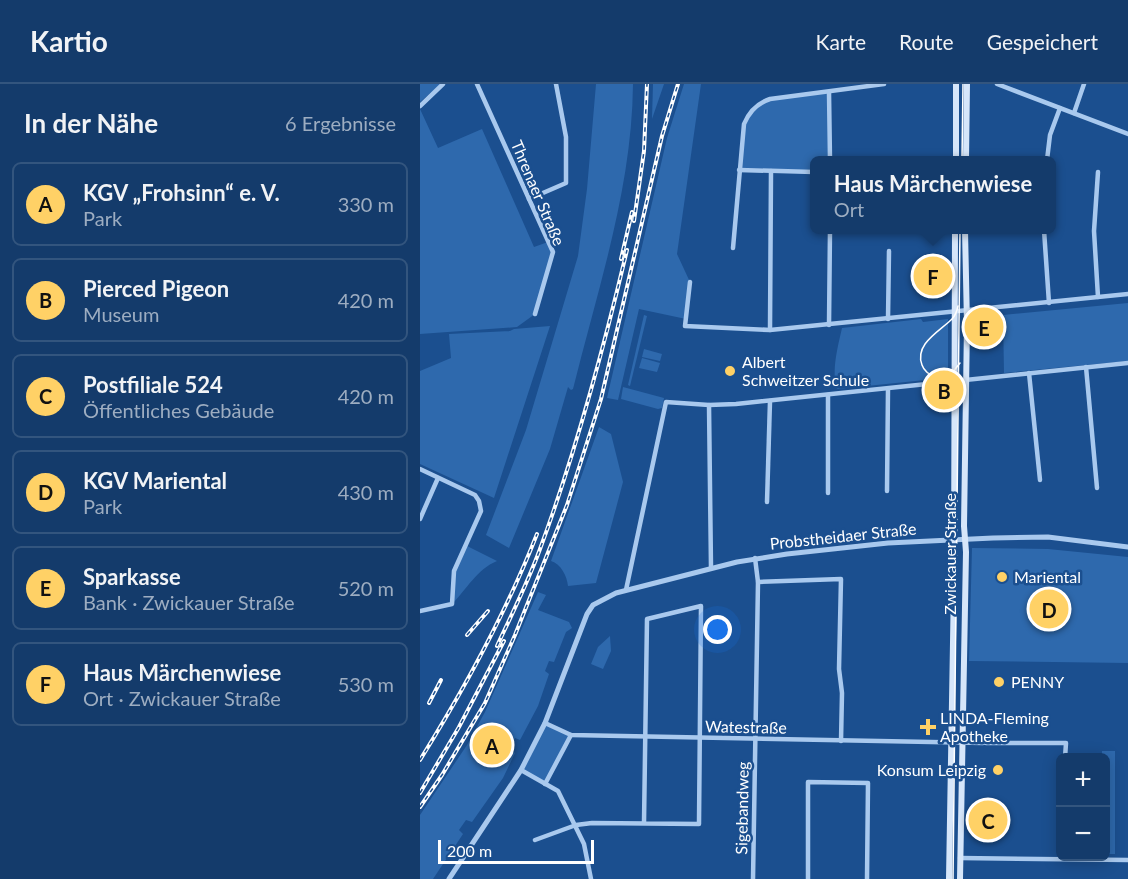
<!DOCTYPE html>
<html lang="de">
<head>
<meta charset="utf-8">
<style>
  :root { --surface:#143b6b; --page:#214673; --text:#f1f3f6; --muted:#9dadc1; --line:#33557e; --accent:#ffd166 }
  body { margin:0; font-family:Lato,sans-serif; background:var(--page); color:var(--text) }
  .controls { position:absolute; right:18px; bottom:18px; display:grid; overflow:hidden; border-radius:9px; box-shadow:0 3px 15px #0003 }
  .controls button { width:54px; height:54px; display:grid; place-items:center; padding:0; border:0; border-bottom:2px solid var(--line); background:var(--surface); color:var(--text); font:30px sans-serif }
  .scale { position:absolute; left:18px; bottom:15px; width:156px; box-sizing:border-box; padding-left:6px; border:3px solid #fff; border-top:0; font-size:16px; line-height:21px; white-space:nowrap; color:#fff; -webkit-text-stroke:4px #1b4f8f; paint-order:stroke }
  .you { position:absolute; left:298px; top:546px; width:21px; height:21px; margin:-15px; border:4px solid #fff; border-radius:50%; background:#1a73e8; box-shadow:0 0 0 9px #1a73e833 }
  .badge { display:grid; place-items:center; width:39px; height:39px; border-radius:50%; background:var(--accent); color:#111; font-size:20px; font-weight:700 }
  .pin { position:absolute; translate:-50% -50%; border:3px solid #fff; box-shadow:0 2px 6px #0006 }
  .popup { position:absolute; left:390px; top:72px; width:246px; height:78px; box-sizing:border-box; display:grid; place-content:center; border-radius:9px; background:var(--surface); filter:drop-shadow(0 2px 4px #0005); font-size:20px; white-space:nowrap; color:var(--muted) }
  .popup b { font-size:22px; color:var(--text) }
  .popup::after { content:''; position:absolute; left:50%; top:100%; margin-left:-12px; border:12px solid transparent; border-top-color:var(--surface) }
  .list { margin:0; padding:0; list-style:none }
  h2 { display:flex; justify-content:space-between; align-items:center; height:78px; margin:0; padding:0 24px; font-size:26px }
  h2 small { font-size:20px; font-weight:400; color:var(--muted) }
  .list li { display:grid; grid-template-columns:39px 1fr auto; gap:18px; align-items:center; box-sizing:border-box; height:84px; margin:0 12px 12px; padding:0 12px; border:2px solid var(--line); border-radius:9px }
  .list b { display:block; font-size:22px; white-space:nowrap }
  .list p { margin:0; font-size:20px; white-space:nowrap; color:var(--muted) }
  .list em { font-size:20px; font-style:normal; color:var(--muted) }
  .map { position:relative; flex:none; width:708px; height:795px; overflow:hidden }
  header { display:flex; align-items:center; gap:36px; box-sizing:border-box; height:84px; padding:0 30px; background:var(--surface); border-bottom:2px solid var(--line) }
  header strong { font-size:28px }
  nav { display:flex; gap:33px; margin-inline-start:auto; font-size:21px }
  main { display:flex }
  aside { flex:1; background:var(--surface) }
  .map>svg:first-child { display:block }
  .green { fill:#2e69ad }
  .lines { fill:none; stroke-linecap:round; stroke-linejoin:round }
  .minor { stroke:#a9c9ee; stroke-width:4.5 }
  .tertiary { stroke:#a9c9ee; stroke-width:5 }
  .secondary { stroke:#d6e6fa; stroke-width:6 }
  .tram { stroke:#fff; stroke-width:1.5 }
  .rail-casing { stroke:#fff; stroke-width:4 }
  .rail { stroke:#1b4f8f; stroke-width:1.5; stroke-dasharray:4.5; stroke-linecap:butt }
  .poi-dot { fill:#ffd166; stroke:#1b4f8f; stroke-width:2 }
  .labels { text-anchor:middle; stroke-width:5; stroke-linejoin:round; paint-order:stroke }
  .street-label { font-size:16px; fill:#fff; stroke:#1b4f8f }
  .poi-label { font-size:16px; fill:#fff; stroke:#1b4f8f; text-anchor:start }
</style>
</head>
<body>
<header>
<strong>Kartio</strong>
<nav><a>Karte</a><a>Route</a><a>Gespeichert</a></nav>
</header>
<main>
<aside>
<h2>In der Nähe<small>6 Ergebnisse</small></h2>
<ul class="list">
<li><span class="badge">A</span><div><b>KGV „Frohsinn“ e. V.</b><p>Park</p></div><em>330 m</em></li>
<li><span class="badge">B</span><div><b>Pierced Pigeon</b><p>Museum</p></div><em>420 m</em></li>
<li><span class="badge">C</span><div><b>Postfiliale 524</b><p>Öffentliches Gebäude</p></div><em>420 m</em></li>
<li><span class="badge">D</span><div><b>KGV Mariental</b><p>Park</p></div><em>430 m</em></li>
<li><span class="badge">E</span><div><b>Sparkasse</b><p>Bank · Zwickauer Straße</p></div><em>520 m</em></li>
<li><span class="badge">F</span><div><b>Haus Märchenwiese</b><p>Ort · Zwickauer Straße</p></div><em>530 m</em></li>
</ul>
</aside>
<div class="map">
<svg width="708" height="795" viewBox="0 0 708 795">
  <rect width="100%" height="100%" fill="#1b4f8f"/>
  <g class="green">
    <polygon points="0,0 21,0 0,18"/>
    <path d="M176,0H213C212,105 178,204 153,305L151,306L148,303L130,365L89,464L66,451L106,346L158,172L167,105Z"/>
    <polygon points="233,0 244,0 232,35"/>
    <polygon points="264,0 281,0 257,170 270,198 266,235 219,225 198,316 187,314 247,54"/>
    <polygon points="409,8 410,76 394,76 394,88 319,86 325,36 345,17"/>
    <polygon points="0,25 18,64 62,45 114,163 128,158 133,168 115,230 97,243 0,250"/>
    <polygon points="708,219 708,277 584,289 583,231"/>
    <polygon points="224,231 227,232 210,302 208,301"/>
    <path d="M501,235L503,238L528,235V291L525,294L417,305C411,287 418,262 422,244Z"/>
    <polygon points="130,242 74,414 0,380 0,287 31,274 29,250 90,247 94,245"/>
    <polygon points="224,265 242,270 240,277 222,273"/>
    <polygon points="222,274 240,279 237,288 219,284"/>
    <polygon points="203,303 244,314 242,324 238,325 201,315"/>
    <path d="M179,343L191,350L203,398L176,499L148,502C147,492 141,480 131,477Z"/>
    <path d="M45,461L77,477C57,485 47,505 32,520V497Z"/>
    <polygon points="552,464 628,465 708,473 708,579 549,577"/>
    <polygon points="118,508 126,511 118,526 149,538 152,544 146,548 134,578 129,577 125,587 129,590 118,622 100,656 95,654 90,665 95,669 83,694 52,738 46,736 39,746 43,750 13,795 0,795 0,731 47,661 65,628"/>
    <polygon points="190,552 191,567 183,585 171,580 178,563"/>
    <polygon points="125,639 151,651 125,700 101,686"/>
    <polygon points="682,667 695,667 695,770 686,770 686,674 670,673 670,670 682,670"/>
  </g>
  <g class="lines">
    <g class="minor">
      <polyline points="57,0 133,168 115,230"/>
      <polyline points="577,0 708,50"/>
      <polyline points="409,8 410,76"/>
      <polyline points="0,22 23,0"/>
      <polyline points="654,29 664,0"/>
      <polyline points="627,76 630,51 640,24"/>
      <polyline points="319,86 394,88"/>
      <polyline points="678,88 674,147 678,213"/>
      <polyline points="109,115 146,99 146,53 136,0"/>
      <polyline points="624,146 629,219"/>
      <path d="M313,164L324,40C329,28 338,19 350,15L464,0"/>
      <polyline points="270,198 265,242 350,246 708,210"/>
      <polyline points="468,235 469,167"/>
      <polyline points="409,241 410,146"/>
      <polyline points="350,246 351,87"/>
      <polyline points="666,283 677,404"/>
      <polyline points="609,289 620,396"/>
      <polyline points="408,311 408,409"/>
      <polyline points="289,321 291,484"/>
      <polyline points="0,385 55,411 59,417 61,427 34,487 32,520 0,527"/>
      <polyline points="467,407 468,305"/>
      <polyline points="347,418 350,317"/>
      <polyline points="0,435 18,394"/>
      <polyline points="338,498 421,495 419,585 422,609 421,657"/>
      <polyline points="206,506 246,318 289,321 316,320 708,279"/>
      <polyline points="125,639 151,651 563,659"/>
      <polyline points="566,659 646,659 645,674"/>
      <polyline points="101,686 138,707 164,760 171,795"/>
      <polyline points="125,700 151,651"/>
      <polyline points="115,756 156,741 172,739 279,740 281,522 227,535 224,739"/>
      <polyline points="540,774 708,776"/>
      <polyline points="333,795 338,498 335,474"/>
      <polyline points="388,795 388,698 448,699 447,795"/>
    </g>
    <polyline class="tertiary" points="29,795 101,686 125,639 167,530 173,521 196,509 317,478 367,470 468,459 573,454 628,453 708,463"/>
    <g class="secondary">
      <polyline points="536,76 536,0"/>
      <polyline points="546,76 547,0"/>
      <polyline points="529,795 534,499 535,146"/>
      <polyline points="540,795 546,468 544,442 547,240 545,146"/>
    </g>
    <g class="tram">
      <polyline points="542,76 543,0"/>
      <path d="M538,222C537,227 536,231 532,235C520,247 494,260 502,281C504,287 510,291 516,293L532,289L540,279"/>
      <polyline points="533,795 540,146"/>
    </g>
    <defs>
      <g id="rail">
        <polyline points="214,137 224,67 227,0"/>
        <polyline points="201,175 212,128"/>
        <polyline points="47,551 68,527"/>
        <path d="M77,562C92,530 108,498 120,465C156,368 183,267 207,166"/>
        <polyline points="9,619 21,596"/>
        <path d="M0,676C45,604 86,529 117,450"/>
        <polyline points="0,709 39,643 84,557"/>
        <polyline points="0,723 22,691 65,619 95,551 147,421 181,315 242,52 258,0"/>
      </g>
    </defs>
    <use href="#rail" class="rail-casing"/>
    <use href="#rail" class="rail"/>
  </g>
  <g class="poi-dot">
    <circle cx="310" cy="287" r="6"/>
    <circle cx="582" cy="493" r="6"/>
    <circle cx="579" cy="598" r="6"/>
    <path d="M505 634h6v6h6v6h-6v6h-6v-6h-6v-6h6z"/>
    <circle cx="578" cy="686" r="6"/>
  </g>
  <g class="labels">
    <g class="street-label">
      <text transform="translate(118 109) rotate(67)" y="6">Threnaer Straße</text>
      <text transform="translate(423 452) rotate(-6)" y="6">Probstheidaer Straße</text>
      <text transform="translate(530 470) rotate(-90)" y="6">Zwickauer Straße</text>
      <text transform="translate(326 643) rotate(1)" y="6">Watestraße</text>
      <text transform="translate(322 724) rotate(-89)" y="6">Sigebandweg</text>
    </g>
    <g class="poi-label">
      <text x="322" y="284">Albert<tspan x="322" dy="18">Schweitzer Schule</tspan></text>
      <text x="594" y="499">Mariental</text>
      <text x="591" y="604">PENNY</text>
      <text x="520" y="640">LINDA-Fleming<tspan x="520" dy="18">Apotheke</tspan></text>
      <text x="566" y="692" text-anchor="end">Konsum Leipzig</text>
    </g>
  </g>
</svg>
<div class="controls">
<button>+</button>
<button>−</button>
</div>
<div class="scale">200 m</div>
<div class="you"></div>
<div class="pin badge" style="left:72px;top:661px">A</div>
<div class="pin badge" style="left:524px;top:306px">B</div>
<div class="pin badge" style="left:568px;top:736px">C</div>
<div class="pin badge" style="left:629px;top:525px">D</div>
<div class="pin badge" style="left:564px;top:243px">E</div>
<div class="pin badge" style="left:513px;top:192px">F</div>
<div class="popup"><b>Haus Märchenwiese</b>Ort</div>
</div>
</main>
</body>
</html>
